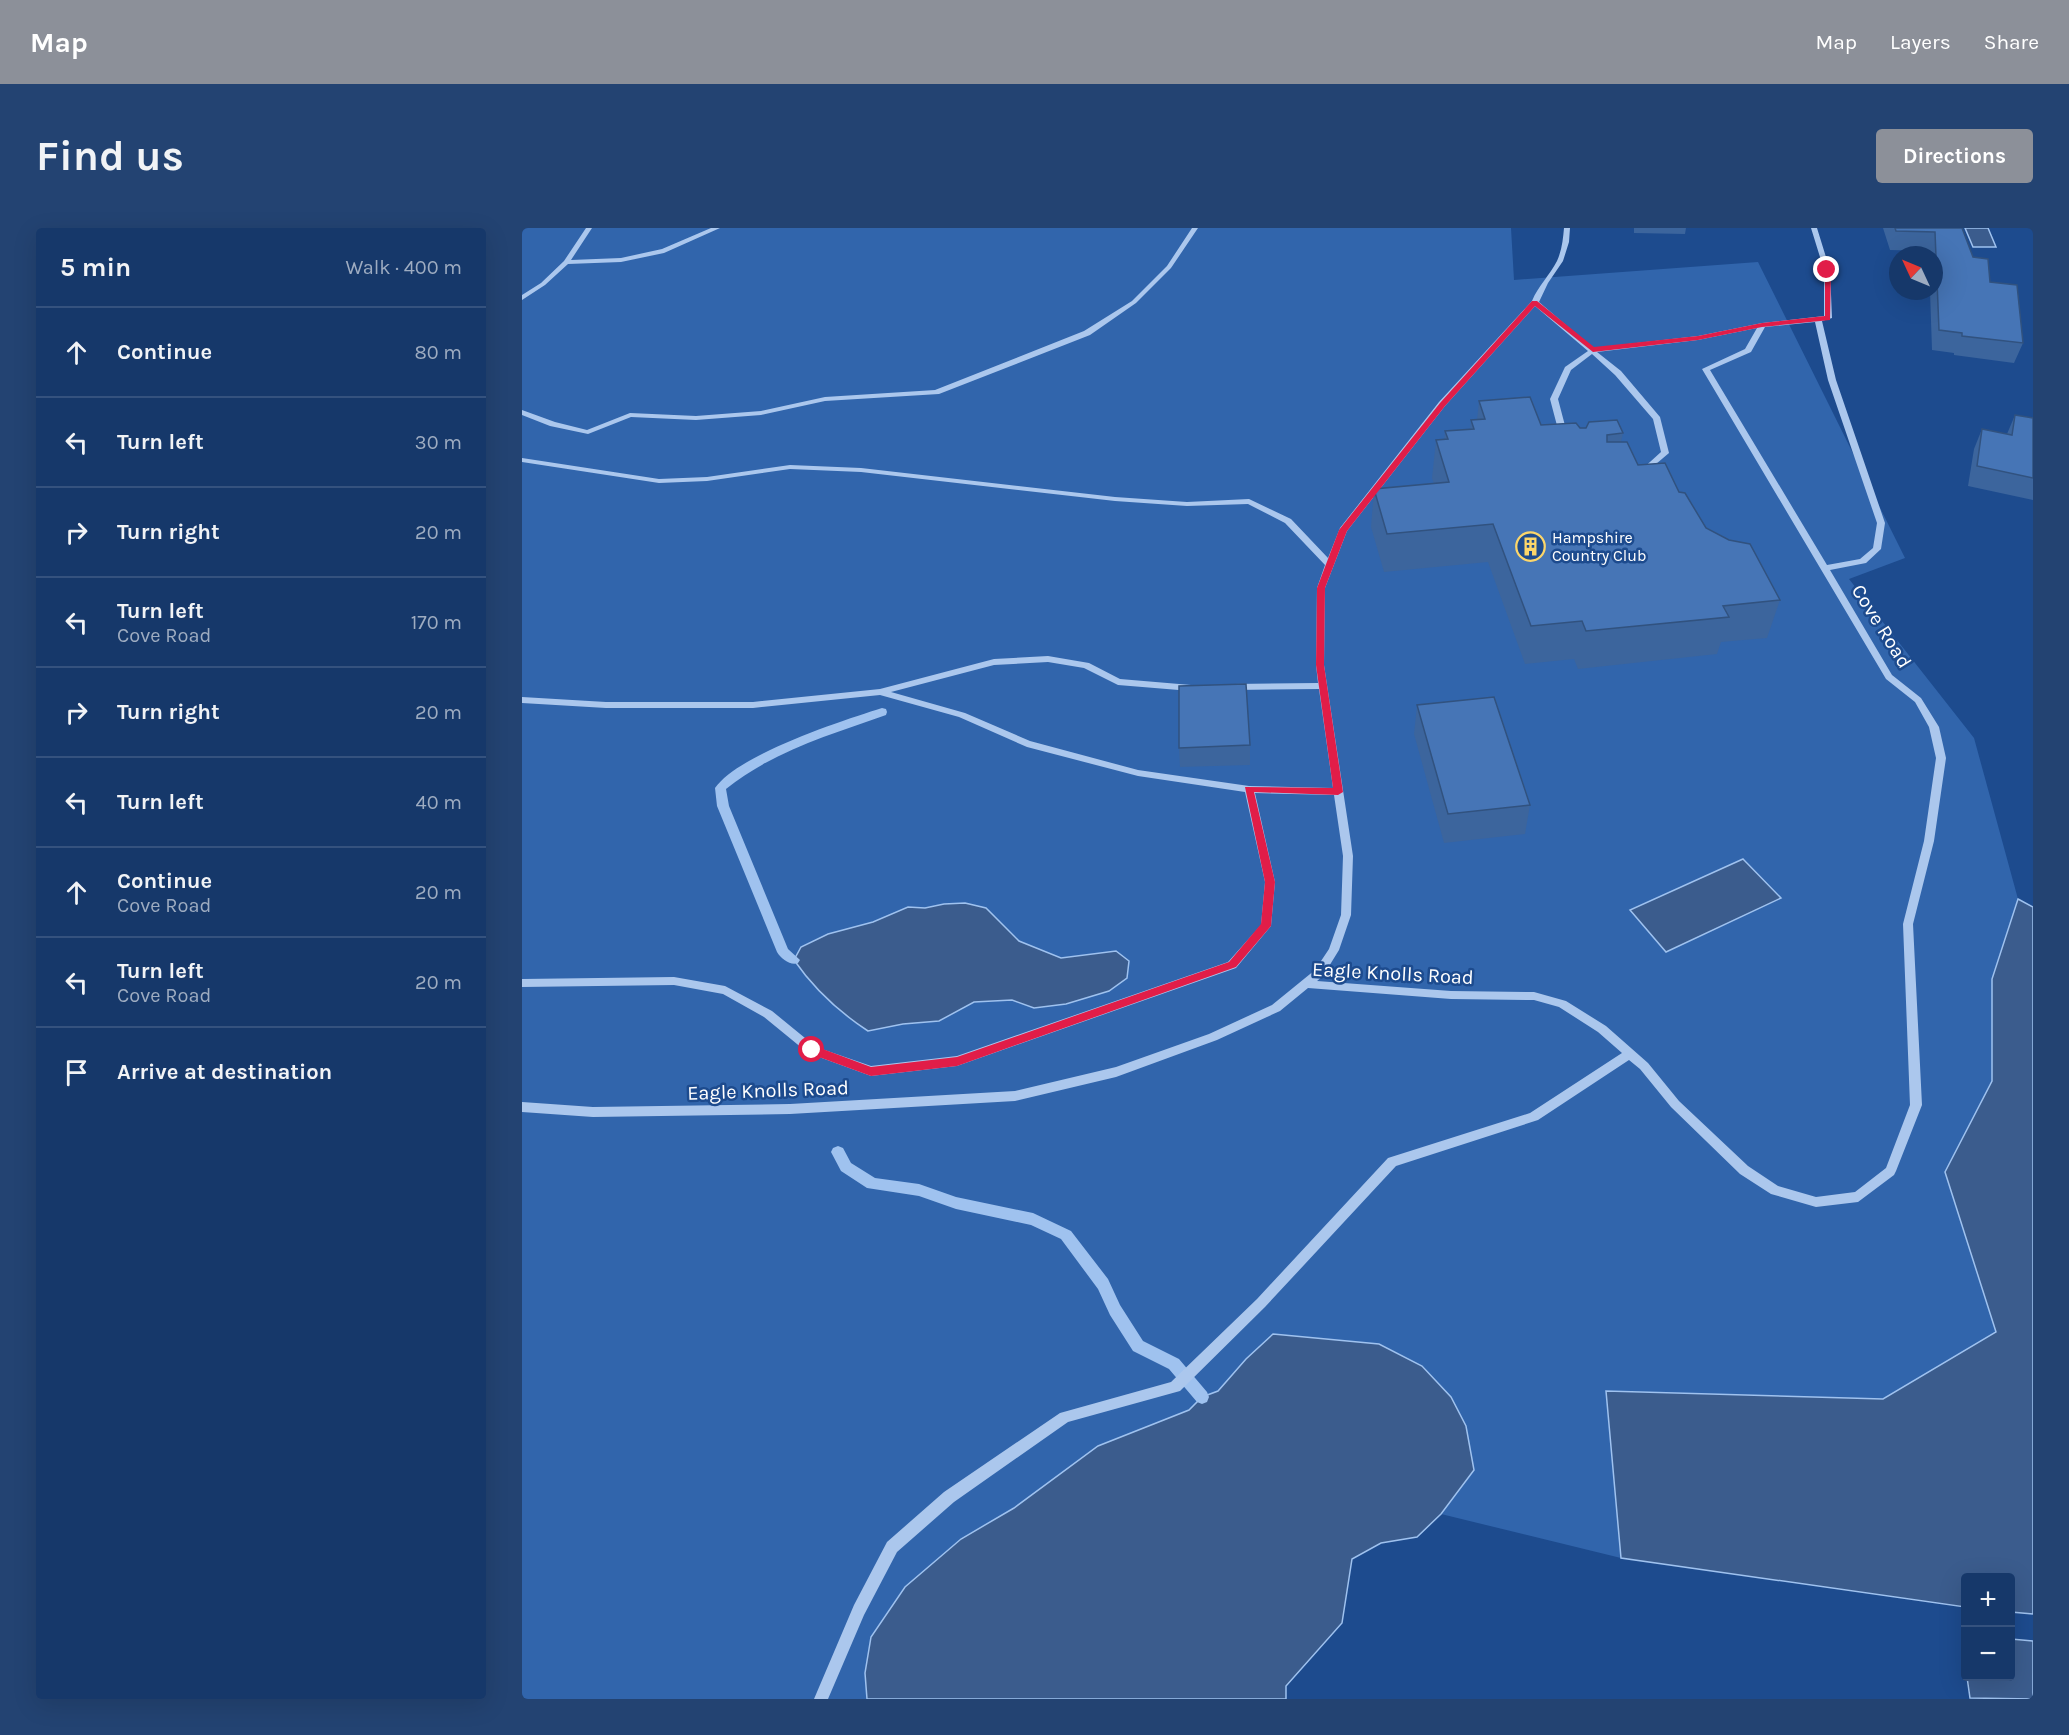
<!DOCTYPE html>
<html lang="en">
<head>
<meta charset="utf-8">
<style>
  :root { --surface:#16386a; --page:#234372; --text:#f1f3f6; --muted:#9eacc1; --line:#35527e; --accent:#8c9099 }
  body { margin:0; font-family:Karla,sans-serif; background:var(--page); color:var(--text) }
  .controls { position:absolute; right:18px; bottom:18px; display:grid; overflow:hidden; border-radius:6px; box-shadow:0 6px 24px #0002 }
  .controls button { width:54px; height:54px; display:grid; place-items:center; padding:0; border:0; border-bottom:2px solid var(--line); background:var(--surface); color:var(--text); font:30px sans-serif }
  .compass { position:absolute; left:1367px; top:18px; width:54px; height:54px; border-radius:50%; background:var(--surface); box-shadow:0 6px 24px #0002; rotate:314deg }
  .stop { position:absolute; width:18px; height:18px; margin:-14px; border:4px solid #e11d48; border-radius:50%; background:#fff }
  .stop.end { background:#e11d48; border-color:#fff; box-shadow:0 2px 6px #0008 }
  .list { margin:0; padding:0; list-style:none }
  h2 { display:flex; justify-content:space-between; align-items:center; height:78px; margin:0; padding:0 24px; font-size:26px }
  h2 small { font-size:20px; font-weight:400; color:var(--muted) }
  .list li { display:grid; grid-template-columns:39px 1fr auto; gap:18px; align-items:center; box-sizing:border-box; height:90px; padding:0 24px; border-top:2px solid var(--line) }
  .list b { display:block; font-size:22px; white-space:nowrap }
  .list p { margin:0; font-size:20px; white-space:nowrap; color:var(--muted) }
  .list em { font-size:20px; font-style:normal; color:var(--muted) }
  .icon { flex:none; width:33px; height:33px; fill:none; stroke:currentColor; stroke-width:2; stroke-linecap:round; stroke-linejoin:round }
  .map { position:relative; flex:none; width:1511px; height:1471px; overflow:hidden; border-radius:6px }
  header { display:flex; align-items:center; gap:36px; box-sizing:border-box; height:84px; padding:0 30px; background:var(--accent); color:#fff }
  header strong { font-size:28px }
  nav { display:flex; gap:33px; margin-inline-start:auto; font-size:21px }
  .intro { display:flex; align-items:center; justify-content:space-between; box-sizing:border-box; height:144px; padding:0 36px }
  h1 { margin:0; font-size:42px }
  .button { padding:15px 27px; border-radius:6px; background:var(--accent); color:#fff; font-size:21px; font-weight:700 }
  main { display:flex; gap:36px; padding:0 36px }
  aside { flex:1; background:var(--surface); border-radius:6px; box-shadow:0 6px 24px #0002 }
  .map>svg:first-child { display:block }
  .green { fill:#3165ac }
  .water { fill:#3b5c8d; stroke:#9fc2ef; stroke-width:1.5 }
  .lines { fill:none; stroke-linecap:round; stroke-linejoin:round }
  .stream { fill:#9fc2ef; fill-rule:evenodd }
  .minor { fill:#abc7ed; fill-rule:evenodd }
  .wall { fill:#3c659d }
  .building { fill:#4675b6; stroke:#31527f; stroke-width:1.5 }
  .route { fill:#e11d48 }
  .labels { text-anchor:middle; stroke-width:5; stroke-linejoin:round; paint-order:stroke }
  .far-poi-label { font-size:16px; fill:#fff; stroke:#1d4b8e; text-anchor:start }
  .street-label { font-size:20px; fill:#fff; stroke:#1d4b8e }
</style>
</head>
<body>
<header>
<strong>Map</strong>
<nav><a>Map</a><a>Layers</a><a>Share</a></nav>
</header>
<div class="intro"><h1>Find us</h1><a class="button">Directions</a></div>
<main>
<aside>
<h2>5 min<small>Walk · 400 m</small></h2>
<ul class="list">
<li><svg class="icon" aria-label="ahead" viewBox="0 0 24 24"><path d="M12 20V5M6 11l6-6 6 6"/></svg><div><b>Continue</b></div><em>80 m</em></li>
<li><svg class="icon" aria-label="left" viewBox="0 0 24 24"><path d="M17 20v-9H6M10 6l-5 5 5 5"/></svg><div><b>Turn left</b></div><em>30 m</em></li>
<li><svg class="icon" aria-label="right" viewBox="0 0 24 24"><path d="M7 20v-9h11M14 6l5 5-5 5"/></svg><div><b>Turn right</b></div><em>20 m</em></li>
<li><svg class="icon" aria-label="left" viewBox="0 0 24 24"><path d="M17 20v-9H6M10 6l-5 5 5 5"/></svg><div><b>Turn left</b><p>Cove Road</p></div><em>170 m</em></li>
<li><svg class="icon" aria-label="right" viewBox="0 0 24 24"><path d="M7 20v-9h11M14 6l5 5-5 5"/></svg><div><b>Turn right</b></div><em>20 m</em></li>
<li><svg class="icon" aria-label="left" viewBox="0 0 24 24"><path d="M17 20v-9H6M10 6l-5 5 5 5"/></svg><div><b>Turn left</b></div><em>40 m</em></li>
<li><svg class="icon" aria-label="ahead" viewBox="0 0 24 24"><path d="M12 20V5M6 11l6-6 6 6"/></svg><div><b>Continue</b><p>Cove Road</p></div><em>20 m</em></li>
<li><svg class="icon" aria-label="left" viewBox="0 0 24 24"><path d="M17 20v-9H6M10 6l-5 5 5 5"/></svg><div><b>Turn left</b><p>Cove Road</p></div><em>20 m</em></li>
<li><svg class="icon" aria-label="arrive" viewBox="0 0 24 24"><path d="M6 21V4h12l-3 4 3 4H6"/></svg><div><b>Arrive at destination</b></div></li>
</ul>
</aside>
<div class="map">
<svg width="1511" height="1471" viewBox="0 0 1511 1471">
  <rect width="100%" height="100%" fill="#1d4b8e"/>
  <polygon class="green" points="0,0 989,0 992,52 1236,34 1383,330 1327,351 1452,510 1496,671 1470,751 1470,853 1424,944 1475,1104 1361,1171 1084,1163 1099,1330 919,1286 404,1471 0,1471"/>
  <g class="water">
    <polygon points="1443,0 1466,0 1474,19 1451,19"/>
    <polygon points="1221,631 1259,670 1144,724 1108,682"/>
    <polygon points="1496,671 1511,679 1511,1386 1489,1384 1488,1350 1444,1350 1443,1379 1099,1330 1084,1163 1361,1171 1474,1104 1423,944 1470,853 1470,751"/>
    <path d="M443,675L464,680L497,713L539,730L594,723L607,733L605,750L587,763L544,776L512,780L490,772L452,774L417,793L381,796L346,803C317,784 292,761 272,732L279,719L306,706L351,694L386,679L403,680L422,676Z"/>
    <polygon points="751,1106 857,1116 900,1138 929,1169 944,1198 952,1242 919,1286 895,1309 859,1315 830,1331 820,1395 764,1458 764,1471 345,1471 343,1445 349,1409 383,1359 439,1311 492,1280 576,1218 667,1182 680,1169 696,1163 724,1131"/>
    <polygon points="1489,1411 1511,1413 1511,1471 1448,1470 1445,1449 1488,1448"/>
  </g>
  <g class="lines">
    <g class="stream">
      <path d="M360,480L364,481L365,484L364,487C308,507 251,523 204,561L207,578L266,721L278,732L276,735C269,738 259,731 255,724L195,578L193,560C217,526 319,493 360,480Z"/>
      <polygon points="316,918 321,920 329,935 353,950 397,956 434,969 511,985 549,1003 586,1051 598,1077 621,1113 657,1131 685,1164 687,1169 685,1174 680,1176 675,1174 647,1141 611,1123 588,1087 576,1061 539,1011 509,997 434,981 397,968 345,960 319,943 309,924 311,920"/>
    </g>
    <g class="minor">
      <polygon points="64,0 70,0 49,32 99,30 140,21 189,0 198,0 142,25 99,34 46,36 23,57 0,72 0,67 19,55 42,33"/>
      <polygon points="670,0 676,0 649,40 614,75 568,107 417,166 303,173 239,187 174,192 109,189 66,206 28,198 0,187 0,182 33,194 65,202 108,185 174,188 239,183 303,169 413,162 562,103 610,73 645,38"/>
      <path d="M1042,0H1048L1047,14L1041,33L1026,55L1017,74L1071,120L1176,108L1240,95L1302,88V42L1289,0H1295L1308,42L1310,90L1300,93L1314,152L1363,295L1359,321L1344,335L1308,342L1370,447L1399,470L1417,499L1424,530L1412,613L1391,696L1400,877L1374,943L1372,947L1336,974L1294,979L1249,966L1218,946L1149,879L1118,841L1107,832L1016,892L874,938L743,1079L658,1163L546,1194L432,1274L375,1324L342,1387L306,1471H292L332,1377L365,1314L422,1264L538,1185L649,1154L735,1071L866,930L1008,885L1100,825L1076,804L1037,779L1012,772L929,771L786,760L758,783L695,812L594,849L493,873L268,886L71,889L0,884V874L71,879L268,876L493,863L594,839L687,806L750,777L793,742L807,721L819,687L821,628L812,567L733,565L753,654L749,698L714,740L435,838L349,848L286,825L242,789L201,766L152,757L0,759V751L152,749L203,758L250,783L294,819L349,838L435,828L706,734L739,697L743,654L723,564L616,548L505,519L437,489L358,467L231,480H84L0,475V469L84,474H231L358,461L472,431L526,428L567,435L598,451L669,457L674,460L669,463L596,457L562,440L526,434L472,437L369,464L443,485L508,513L616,542L727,558L811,560L797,461L712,462L707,459L712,456L796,455L794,437L795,360L803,337L763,295L726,276L665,278L593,273L339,244L268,241L185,253L137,255L0,234V230L137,251L185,249L268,237L339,240L593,269L665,274L727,271L769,291L806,330L818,300L917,174L1010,73C1016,58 1028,47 1035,33C1040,22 1041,11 1042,0ZM1013,78L1066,123L1043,139L1028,171L1038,209L1042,211L1046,209L1036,171L1049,142L1070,126L1093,147L1131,191L1139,224L1118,243L1117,245L1121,247L1147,225L1138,189L1099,143L1075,124L1176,112L1235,100L1223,121L1180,141L1364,451L1393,474L1407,499L1414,530L1402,613L1381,696L1388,877L1364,940L1333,964L1294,969L1256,958L1226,938L1157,873L1126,835L1084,798L1044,773L1012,764L929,763L795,753L801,748L817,722L829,687L831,628L802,437L803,360L825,303L923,178ZM1293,94L1306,152L1355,295L1351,320L1338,331L1305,337L1188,142L1229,124L1243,99Z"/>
    </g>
  </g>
  <g class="wall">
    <polygon points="1112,0 1164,0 1163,6 1112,5"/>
    <polygon points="1361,0 1440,0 1451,29 1468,54 1501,115 1492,135 1432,127 1432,125 1410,122 1408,63 1412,63 1412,27 1406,27 1406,23 1368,22"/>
    <polygon points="957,173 1019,197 1058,200 1101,205 1099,214 1116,237 1157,264 1184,300 1258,372 1245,410 1199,414 1195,426 1056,441 1052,431 1003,436 966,334 862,344 849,299 852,261 912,256 910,250 914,212 922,212 923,203 948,201 949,192 955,192"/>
    <polygon points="1493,187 1511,190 1511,272 1446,258 1452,221 1460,201 1485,206"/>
    <polygon points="895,477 1008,577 1003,606 922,615 892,506"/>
    <polygon points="728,517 728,537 658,539 657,520"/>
  </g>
  <g class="building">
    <polygon points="1373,0 1440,0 1451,29 1466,31 1468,54 1495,57 1501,115 1440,108 1440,105 1417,102 1413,4 1374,3"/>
    <polygon points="1008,169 1019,197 1054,195 1058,200 1064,200 1067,194 1095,192 1101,205 1085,207 1085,214 1105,214 1116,237 1143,235 1157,264 1163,265 1184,300 1207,312 1228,316 1258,372 1201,378 1207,389 1064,403 1060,393 1009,398 971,296 865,306 852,261 927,254 914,212 926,211 923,203 952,201 949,192 963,191 957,173"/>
    <polygon points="1493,187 1511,190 1511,250 1455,238 1460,201 1490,207"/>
    <polygon points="724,456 728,517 657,520 657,458"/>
    <polygon points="972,469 1008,577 926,586 895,477"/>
  </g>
  <polygon class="route" points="1303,40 1309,42 1308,92 1240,99 1176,112 1071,124 1013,78 923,178 825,303 803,360 802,437 821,564 816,567 732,564 753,654 749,698 714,739 435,838 349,848 286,825 285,822 290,817 349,839 435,829 707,734 739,696 743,654 723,559 811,560 794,437 795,360 817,302 918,175 1010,73 1015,73 1072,119 1176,108 1240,95 1303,88"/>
  <defs>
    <symbol id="building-ring" viewBox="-11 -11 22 22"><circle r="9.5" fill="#1d4b8e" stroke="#fcd66a" stroke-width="1.5"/><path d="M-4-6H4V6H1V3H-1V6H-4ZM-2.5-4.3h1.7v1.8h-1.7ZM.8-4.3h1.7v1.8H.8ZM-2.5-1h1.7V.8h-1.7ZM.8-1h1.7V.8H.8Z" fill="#fcd66a"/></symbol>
  </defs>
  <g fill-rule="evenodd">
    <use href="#building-ring" x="992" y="302" width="33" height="33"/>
  </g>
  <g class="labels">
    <g class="far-poi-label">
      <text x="1030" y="315">Hampshire<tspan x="1030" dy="18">Country Club</tspan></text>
    </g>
    <g class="street-label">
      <text transform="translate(1360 398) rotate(58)" y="7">Cove Road</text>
      <text transform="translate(871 745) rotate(3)" y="7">Eagle Knolls Road</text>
      <text transform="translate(246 862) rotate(-2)" y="7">Eagle Knolls Road</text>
    </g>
  </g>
</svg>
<div class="controls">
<button>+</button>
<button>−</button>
</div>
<svg class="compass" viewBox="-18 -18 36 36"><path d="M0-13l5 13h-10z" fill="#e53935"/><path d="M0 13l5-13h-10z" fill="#9eacc1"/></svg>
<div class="stop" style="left:290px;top:822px"></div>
<div class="stop end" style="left:1305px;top:42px"></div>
</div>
</main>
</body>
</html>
